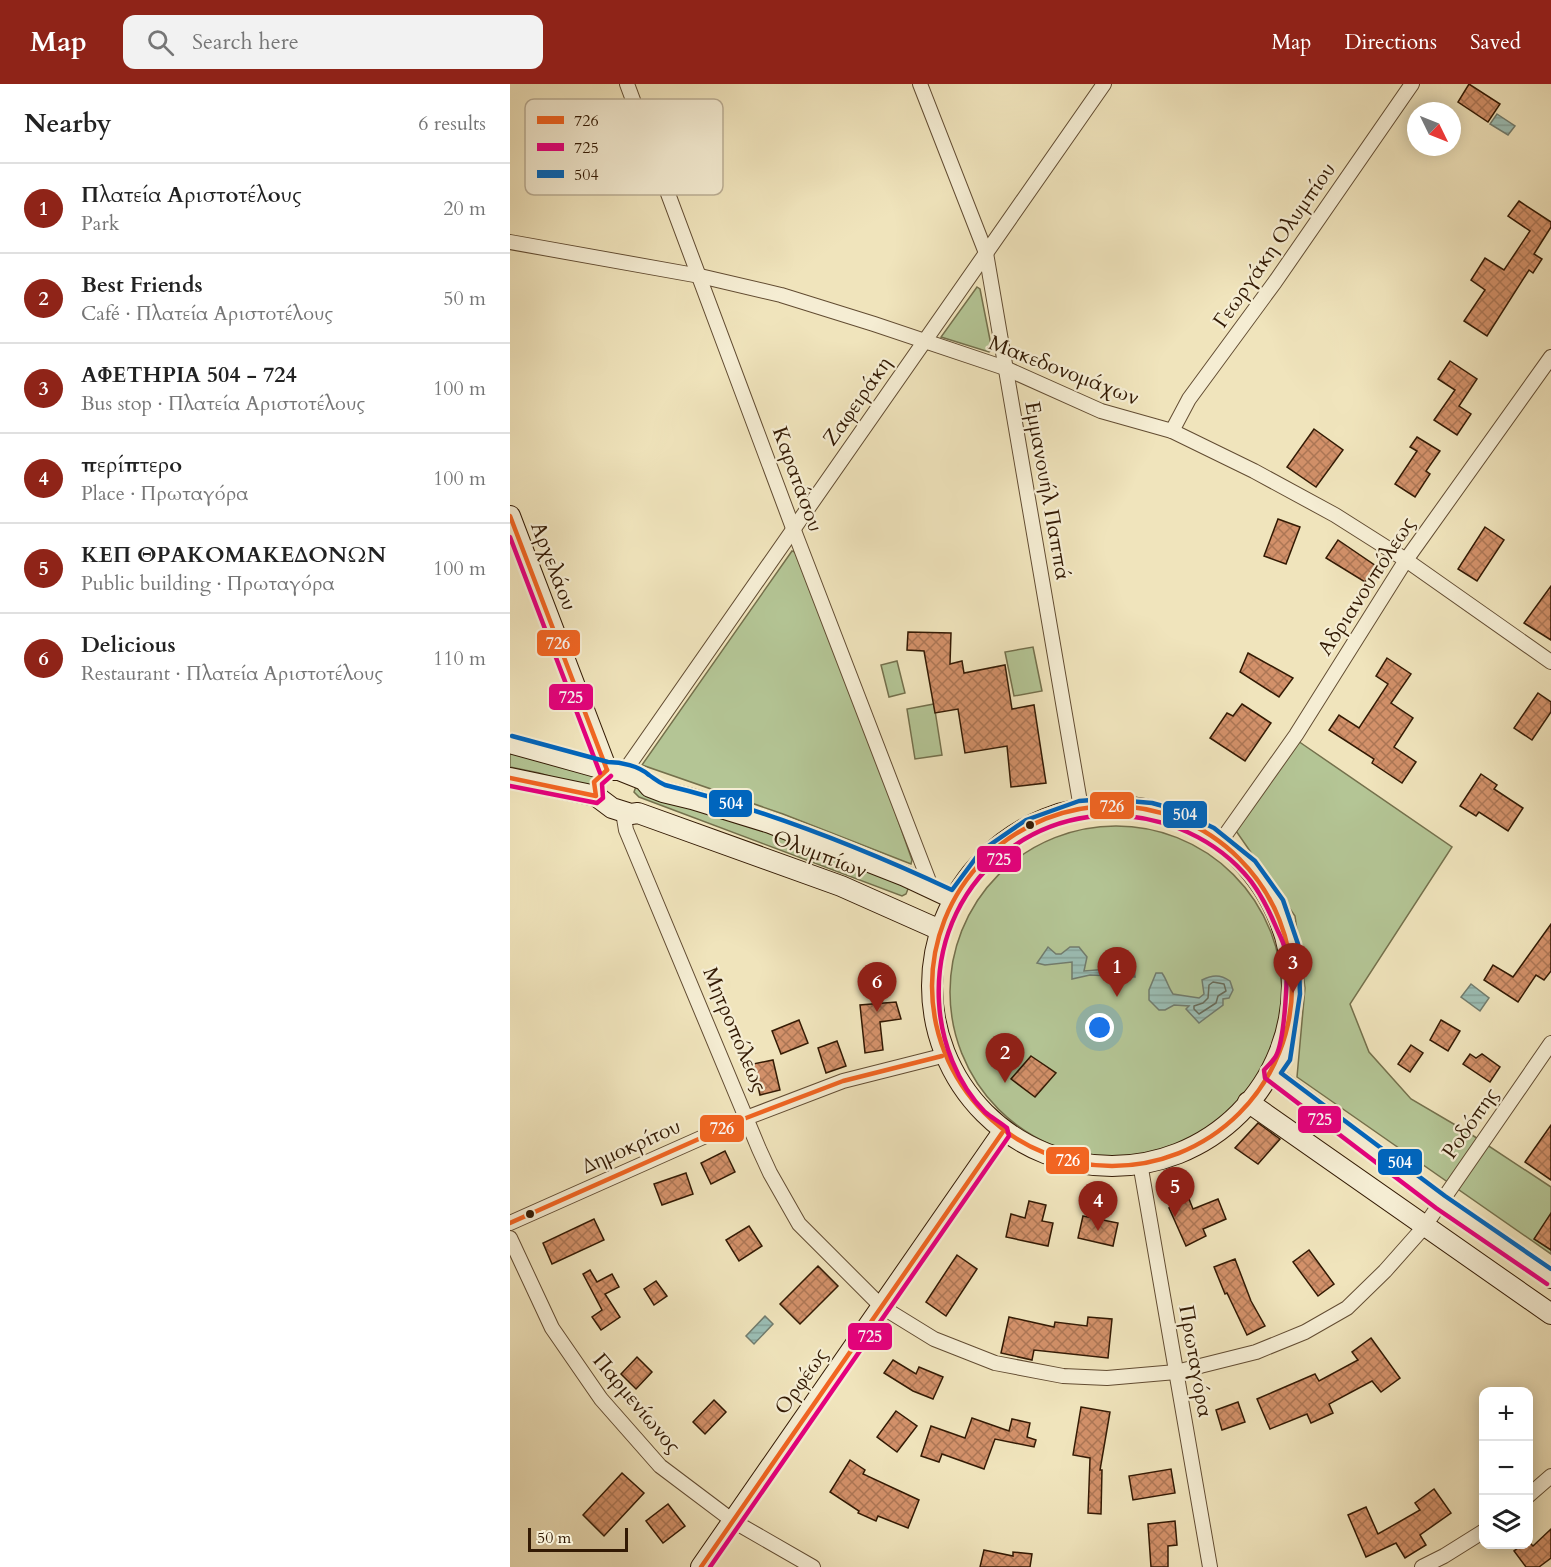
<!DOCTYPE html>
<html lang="en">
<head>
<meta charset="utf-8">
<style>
  :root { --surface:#fff; --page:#f2f2f2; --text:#222; --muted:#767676; --line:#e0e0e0; --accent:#8f2418 }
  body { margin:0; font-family:Cardo,serif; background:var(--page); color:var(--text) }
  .controls { position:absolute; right:18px; bottom:18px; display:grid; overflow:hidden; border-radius:12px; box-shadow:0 3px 15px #0003 }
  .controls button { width:54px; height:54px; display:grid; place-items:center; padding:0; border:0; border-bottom:2px solid var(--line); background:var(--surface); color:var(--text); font:30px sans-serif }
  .compass { position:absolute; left:897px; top:18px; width:54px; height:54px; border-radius:50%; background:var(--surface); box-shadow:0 3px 15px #0003; rotate:133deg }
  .scale { position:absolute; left:18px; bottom:15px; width:100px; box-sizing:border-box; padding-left:6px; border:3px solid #331a04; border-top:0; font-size:16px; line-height:21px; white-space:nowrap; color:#331a04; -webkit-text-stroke:4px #f5edd3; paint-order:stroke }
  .you { position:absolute; left:590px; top:944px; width:21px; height:21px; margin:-15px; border:4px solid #fff; border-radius:50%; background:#1a73e8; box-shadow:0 0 0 9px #1a73e833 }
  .badge { display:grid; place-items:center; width:39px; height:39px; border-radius:50%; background:var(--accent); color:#fff; font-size:20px; font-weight:700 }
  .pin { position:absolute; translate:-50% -50px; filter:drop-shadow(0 2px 3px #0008) }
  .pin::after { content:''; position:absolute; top:32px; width:21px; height:18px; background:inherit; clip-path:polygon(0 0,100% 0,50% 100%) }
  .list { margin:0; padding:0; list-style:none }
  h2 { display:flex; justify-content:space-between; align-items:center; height:78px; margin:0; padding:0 24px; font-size:26px }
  h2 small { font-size:20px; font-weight:400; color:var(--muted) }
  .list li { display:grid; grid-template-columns:39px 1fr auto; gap:18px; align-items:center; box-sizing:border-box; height:90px; padding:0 24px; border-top:2px solid var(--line) }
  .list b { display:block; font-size:22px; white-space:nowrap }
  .list p { margin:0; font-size:20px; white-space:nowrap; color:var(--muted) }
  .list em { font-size:20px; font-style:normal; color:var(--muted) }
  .icon { flex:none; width:33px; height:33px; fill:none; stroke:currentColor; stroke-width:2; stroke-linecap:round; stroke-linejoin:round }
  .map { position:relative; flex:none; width:1041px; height:1483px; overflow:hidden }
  header { display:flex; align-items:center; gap:36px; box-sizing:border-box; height:84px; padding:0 30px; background:var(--accent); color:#fff }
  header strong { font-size:28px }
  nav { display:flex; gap:33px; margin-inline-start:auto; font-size:21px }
  .search { width:420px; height:54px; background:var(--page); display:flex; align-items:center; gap:15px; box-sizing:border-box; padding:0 21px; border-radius:12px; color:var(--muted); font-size:22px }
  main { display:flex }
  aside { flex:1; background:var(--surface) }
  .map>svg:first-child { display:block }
  .green { fill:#b4c595; stroke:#74704c; stroke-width:1.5 }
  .water { fill:url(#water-rules); stroke:#717c6e; stroke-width:1.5 }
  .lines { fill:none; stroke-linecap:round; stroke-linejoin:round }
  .shore { stroke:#676c5c; stroke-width:1.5 }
  .building { fill:url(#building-cross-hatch); stroke:#331a04; stroke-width:1.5 }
  .street-casing { stroke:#624c32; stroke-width:16 }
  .secondary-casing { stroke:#331a04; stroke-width:22 }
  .street { stroke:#f5edd3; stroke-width:14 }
  .secondary { stroke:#f5edd3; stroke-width:20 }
  .bus-1-casing { stroke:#f5edd3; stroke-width:9 }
  .bus-2-casing { stroke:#f5edd3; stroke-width:9 }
  .bus-3-casing { stroke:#f5edd3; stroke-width:9 }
  .bus-1 { stroke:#f26522; stroke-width:4.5 }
  .bus-2 { stroke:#e5007d; stroke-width:4.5 }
  .bus-3 { stroke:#0065bd; stroke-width:4.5 }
  .bus-dot { fill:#331a04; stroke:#f5edd3; stroke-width:2 }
  .labels { text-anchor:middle; stroke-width:4.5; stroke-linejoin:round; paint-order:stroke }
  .street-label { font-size:21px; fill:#331a04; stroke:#f5edd3 }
  .key { fill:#f5edd3; stroke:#bbae95; stroke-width:1.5 }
  .key-label { font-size:16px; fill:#331a04 }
  .line-badge { stroke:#f5edd3; stroke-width:2 }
  .badge-label { font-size:16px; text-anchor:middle; font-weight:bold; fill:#fff }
</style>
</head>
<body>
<header>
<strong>Map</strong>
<div class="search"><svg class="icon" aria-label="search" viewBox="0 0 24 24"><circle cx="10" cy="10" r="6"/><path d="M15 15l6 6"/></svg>Search here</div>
<nav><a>Map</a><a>Directions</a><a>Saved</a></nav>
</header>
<main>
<aside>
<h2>Nearby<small>6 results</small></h2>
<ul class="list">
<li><span class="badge">1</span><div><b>Πλατεία Αριστοτέλους</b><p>Park</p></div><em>20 m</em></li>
<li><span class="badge">2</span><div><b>Best Friends</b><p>Café · Πλατεία Αριστοτέλους</p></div><em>50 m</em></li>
<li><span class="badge">3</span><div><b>ΑΦΕΤΗΡΙΑ 504 - 724</b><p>Bus stop · Πλατεία Αριστοτέλους</p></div><em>100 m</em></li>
<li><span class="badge">4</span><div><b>περίπτερο</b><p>Place · Πρωταγόρα</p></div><em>100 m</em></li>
<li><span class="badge">5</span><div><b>ΚΕΠ ΘΡΑΚΟΜΑΚΕΔΟΝΩΝ</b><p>Public building · Πρωταγόρα</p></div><em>100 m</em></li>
<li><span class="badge">6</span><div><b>Delicious</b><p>Restaurant · Πλατεία Αριστοτέλους</p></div><em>110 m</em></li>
</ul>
</aside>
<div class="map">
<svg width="1041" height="1483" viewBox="0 0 1041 1483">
  <defs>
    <pattern id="water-rules" width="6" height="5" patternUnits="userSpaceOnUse" patternTransform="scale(1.5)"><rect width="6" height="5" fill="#9bbeb5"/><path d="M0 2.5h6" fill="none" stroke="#86a39a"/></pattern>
    <pattern id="building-cross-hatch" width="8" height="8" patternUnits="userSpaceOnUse" patternTransform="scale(1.5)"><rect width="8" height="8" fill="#d3916a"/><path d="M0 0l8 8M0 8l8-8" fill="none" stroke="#ac7655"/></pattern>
  </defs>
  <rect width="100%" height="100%" fill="#f0e4bc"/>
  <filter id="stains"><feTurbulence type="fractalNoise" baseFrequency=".00333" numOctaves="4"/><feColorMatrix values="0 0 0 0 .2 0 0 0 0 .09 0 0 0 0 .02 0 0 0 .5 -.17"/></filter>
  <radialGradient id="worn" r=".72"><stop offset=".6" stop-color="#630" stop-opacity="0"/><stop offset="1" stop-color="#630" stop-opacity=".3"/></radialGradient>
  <g class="green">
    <polygon points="467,203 470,205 482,266 479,268 431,253"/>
    <polygon points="282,467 285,468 376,702 402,776 401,780 273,730 132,681"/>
    <polygon points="523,563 532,607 504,612 495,568"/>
    <polygon points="387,577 395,609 379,613 371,581"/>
    <polygon points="424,620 432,671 405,675 397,625"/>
    <polygon points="788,657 942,763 840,920 859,968 901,1015 959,1049 1041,1103 1041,1170 787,993 795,904 785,832 724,744"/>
    <polygon points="0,659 97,686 84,706 29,689 0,683"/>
    <polygon points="128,697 402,795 396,810 392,812 129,713 124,708"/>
    <circle cx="606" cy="908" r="166"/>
  </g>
  <g class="water">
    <polygon points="987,30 1005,42 998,51 980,40"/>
    <polygon points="538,863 546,870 551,870 560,863 569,863 577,873 574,887 624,883 625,893 580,891 562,895 562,878 535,881 527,879"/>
    <path d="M646,889H652C657,896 658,903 663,910L689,914L694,910L692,896C702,891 710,890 720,897L723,906L719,914L713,915V921L689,939L676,925L679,922L664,921L655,926H649L639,916V906Z"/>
    <polygon points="961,900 979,914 970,927 951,913"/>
    <polygon points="255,1232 263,1240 244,1260 236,1252"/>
  </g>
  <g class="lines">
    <polygon class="shore" points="703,898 714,900 716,907 708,912 706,919 689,930 684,925 684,922 693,919 698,914 699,901"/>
  </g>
  <g class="building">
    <polygon points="959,0 990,20 978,38 948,18"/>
    <polygon points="1009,117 1041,138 1041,143 1024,170 1032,175 1023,189 1019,186 977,252 954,237 975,206 961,196 975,174 994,186 1020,147 998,132"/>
    <polygon points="940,277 967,295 949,322 961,330 947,351 924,336 945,306 928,295"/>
    <polygon points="804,345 833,366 806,403 777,383"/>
    <polygon points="907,353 930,367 916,387 920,390 905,413 885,400 907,367 900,363"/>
    <polygon points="768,435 790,443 776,480 754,472"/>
    <polygon points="975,443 994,456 967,497 948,485"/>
    <polygon points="828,456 866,482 855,498 816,474"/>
    <polygon points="1041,502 1041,556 1014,539"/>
    <polygon points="398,548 441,549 440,580 452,577 454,589 495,581 502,625 524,621 536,699 501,703 497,662 455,669 448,625 425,629 414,567 397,566"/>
    <polygon points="738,569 783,594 769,613 730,588"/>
    <polygon points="877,574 901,590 881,619 903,634 884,663 906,678 892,699 862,679 864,675 819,646 829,631 849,644 878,600 866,592"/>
    <polygon points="1028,609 1041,618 1041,628 1022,656 1004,644"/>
    <polygon points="732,620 761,639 735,677 700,654 717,629 723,632"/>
    <polygon points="971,690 987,701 984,705 1013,724 998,747 969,728 966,732 950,722"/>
    <polygon points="1041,840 1041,887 1034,896 1026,891 1008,918 974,896 983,881 1003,893"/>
    <polygon points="386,918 391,935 370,938 373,966 355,969 350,921"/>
    <polygon points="289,936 298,959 271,970 262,947"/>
    <polygon points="931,936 950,947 938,967 920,956"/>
    <polygon points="327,957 336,982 316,989 308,964"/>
    <polygon points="901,961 913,969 900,988 888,980"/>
    <polygon points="960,970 966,974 972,970 990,983 980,998 953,980"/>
    <polygon points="521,972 546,989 525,1013 501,995"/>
    <polygon points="263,976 270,1006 250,1011 243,980"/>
    <polygon points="748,1039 770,1055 748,1080 725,1064"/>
    <polygon points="1041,1041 1041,1096 1015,1078"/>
    <polygon points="215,1067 225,1088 201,1100 191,1079"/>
    <polygon points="176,1089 183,1110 152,1121 144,1100"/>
    <polygon points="679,1115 683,1125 708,1115 716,1135 693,1145 696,1152 676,1162 659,1124"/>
    <polygon points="519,1117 536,1121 532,1137 543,1139 538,1162 496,1153 501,1130 515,1134"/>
    <polygon points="1041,1129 1041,1166 1024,1155"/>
    <polygon points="573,1132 608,1139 603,1162 568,1154"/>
    <polygon points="84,1135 94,1156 42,1180 33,1159"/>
    <polygon points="239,1142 252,1162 229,1177 216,1156"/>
    <polygon points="799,1166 824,1200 808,1212 783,1178"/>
    <polygon points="447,1171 467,1185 436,1232 416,1218"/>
    <polygon points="725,1175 741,1217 755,1242 737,1251 717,1209 715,1210 704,1183"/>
    <polygon points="308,1182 328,1202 290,1240 270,1220"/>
    <polygon points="80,1186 87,1198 102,1190 109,1203 95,1210 110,1233 91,1246 82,1233 92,1226 73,1190"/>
    <polygon points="146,1197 157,1212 144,1221 134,1205"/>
    <polygon points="499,1233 544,1243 545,1238 577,1242 578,1233 602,1235 598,1274 524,1266 522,1276 491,1269"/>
    <polygon points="861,1254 890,1294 871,1308 862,1297 819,1320 823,1329 801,1339 797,1330 760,1345 747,1315 805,1290 809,1297 848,1276 842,1268"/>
    <polygon points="127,1273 142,1288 126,1305 111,1290"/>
    <polygon points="383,1276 406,1290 409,1283 433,1293 423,1315 403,1307 374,1289"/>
    <polygon points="204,1316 216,1328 195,1350 183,1338"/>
    <polygon points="728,1318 735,1338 712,1346 706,1326"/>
    <polygon points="571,1323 600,1328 590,1386 592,1386 591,1430 578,1429 580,1374 563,1371"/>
    <polygon points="386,1327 407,1342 387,1368 367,1353"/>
    <polygon points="462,1334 499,1347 502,1335 520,1339 517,1353 526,1356 524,1363 485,1355 474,1385 432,1370 429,1378 411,1372 421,1342 455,1354"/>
    <polygon points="340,1376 355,1386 353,1390 409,1416 398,1444 368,1432 366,1437 348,1429 349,1427 320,1408"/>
    <polygon points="661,1385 665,1409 623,1416 619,1392"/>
    <polygon points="112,1389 134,1409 94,1452 73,1431"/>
    <polygon points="924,1405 941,1429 910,1451 916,1461 895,1474 886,1459 856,1473 838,1431 856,1423 868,1450 910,1426 905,1419"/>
    <polygon points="158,1420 175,1442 153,1459 136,1437"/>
    <polygon points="665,1437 667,1461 658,1462 658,1483 641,1483 638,1440"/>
    <polygon points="1041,1445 1041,1474 1029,1483 1016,1483 1004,1467 1012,1461 1018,1461 1018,1457 1023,1462"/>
    <polygon points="474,1466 503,1472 503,1468 522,1470 520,1483 470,1483"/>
  </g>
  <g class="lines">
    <defs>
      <g id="street">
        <polyline points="117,0 283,444 422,805"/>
        <polyline points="410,0 476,169 571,724"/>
        <polyline points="0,158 190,192 271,211 364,240 495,284 591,327 662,347 744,387 825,431 896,476 1041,578"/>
        <polyline points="662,347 679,315 765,198 902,0"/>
        <polyline points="114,688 594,0"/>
        <polyline points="113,728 116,746 249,1065 260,1089 289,1140 372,1223 424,1255 485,1279 553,1292 597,1294 666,1288 746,1268 795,1248 837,1224 875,1187 914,1143 1041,959"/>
        <polyline points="711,757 786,651 896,476 1041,273"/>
        <polyline points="630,1079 700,1483"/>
        <polyline points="0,1139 236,1034 333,997 432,972"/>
        <polyline points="0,1154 42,1244 91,1315 150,1382 223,1437 303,1483"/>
        <polyline points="1018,1412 1041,1392"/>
        <polyline points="912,1483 934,1472 974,1447"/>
      </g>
      <g id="secondary">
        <polyline points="0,432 97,686"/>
        <polyline points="0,659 97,686 109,686 134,696 140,703 153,708 182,715 260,739 395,792 444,815"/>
        <polyline points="0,694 86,712 102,724 121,730 128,729 331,802 430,846"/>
        <circle cx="602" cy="902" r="180"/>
        <polyline points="761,990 931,1118 1041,1194"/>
        <polyline points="738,1018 1041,1230"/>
        <polyline points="191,1483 492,1049"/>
      </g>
    </defs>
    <use href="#street" class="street-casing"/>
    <use href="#secondary" class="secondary-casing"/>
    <use href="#street" class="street"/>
    <use href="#secondary" class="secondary"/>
    <defs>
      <g id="bus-1">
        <polyline points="0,432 97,686"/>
        <polyline points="0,694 86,712 84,698 97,686"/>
        <circle cx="602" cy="902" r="180"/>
        <polyline points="0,1139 236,1034 333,997 432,972"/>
        <polyline points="191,1483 492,1049"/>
      </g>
      <g id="bus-2">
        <polyline points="0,453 90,689"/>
        <polyline points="0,702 87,719 93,714 92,700 101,692"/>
        <path d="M200,1483L499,1052L497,1044C490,1038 482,1034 475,1028C447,1000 431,957 429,918C422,788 546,697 668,744C693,754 716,769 734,789C749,805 758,824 766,843C769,850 773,857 775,865C779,885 775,954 766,972C763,977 758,982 754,986L755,994L926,1124L1037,1200"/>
      </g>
      <path id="bus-3" d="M2,652L98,678C111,678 129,682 139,691C145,695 148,698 155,701C254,725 350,763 442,806L471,767L516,736L569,717L595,715L642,719L664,725L704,744L745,777L773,816L788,860L790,910L780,976L771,989L935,1112L1041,1185"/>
    </defs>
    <use href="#bus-1" class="bus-1-casing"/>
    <use href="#bus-2" class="bus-2-casing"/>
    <use href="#bus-3" class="bus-3-casing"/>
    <use href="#bus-1" class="bus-1"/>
    <use href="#bus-2" class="bus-2"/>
    <use href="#bus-3" class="bus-3"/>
  </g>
  <g class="bus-dot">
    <circle cx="520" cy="741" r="5"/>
    <circle cx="20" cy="1130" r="5"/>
  </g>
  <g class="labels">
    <g class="street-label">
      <text transform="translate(764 161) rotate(-55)" y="7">Γεωργάκη Ολυμπίου</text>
      <text transform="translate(554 286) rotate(21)" y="7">Μακεδονομάχων</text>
      <text transform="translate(347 317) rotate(-55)" y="7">Ζαφειράκη</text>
      <text transform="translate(288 395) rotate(70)" y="7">Καρατάσου</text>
      <text transform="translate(538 407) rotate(80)" y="7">Εμμανουήλ Παππά</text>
      <text transform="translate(44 482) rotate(69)" y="7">Αρχελάου</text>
      <text transform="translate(856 502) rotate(-57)" y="7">Αδριανουπόλεως</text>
      <text transform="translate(310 770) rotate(21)" y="7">Ολυμπίων</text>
      <text transform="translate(225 945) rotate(67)" y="7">Μητροπόλεως</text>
      <text transform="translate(960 1039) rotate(-55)" y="7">Ροδόπης</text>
      <text transform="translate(121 1062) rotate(-24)" y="7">Δημοκρίτου</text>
      <text transform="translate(686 1277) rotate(80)" y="7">Πρωταγόρα</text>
      <text transform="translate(291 1297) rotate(-55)" y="7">Ορφέως</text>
      <text transform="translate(127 1319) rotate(50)" y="7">Παρμενίωνος</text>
    </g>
  </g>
  <rect x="15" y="15" width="198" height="96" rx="9" class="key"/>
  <rect x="27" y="32" width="27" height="8" fill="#f26522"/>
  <rect x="27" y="59" width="27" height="8" fill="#e5007d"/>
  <rect x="27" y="86" width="27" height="8" fill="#0065bd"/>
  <g class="key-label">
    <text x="64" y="42">726</text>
    <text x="64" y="69">725</text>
    <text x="64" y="96">504</text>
  </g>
  <g class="line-badge">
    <rect x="26" y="545" width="45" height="28" rx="6" fill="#f26522"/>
    <rect x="38" y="599" width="46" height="28" rx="6" fill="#e5007d"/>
    <rect x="198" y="705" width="45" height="29" rx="6" fill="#0065bd"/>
    <rect x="579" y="707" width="46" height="29" rx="6" fill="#f26522"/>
    <rect x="652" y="716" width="46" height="29" rx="6" fill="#0065bd"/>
    <rect x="466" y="761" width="46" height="28" rx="6" fill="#e5007d"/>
    <rect x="787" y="1021" width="45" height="29" rx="6" fill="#e5007d"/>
    <rect x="189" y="1030" width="46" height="29" rx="6" fill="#f26522"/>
    <rect x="535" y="1062" width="45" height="29" rx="6" fill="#f26522"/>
    <rect x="867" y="1064" width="46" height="28" rx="6" fill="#0065bd"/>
    <rect x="337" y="1238" width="46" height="29" rx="6" fill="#e5007d"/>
  </g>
  <g class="badge-label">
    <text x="48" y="565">726</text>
    <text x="61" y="619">725</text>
    <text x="221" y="725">504</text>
    <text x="602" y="728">726</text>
    <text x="675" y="736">504</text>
    <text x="489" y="781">725</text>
    <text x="810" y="1041">725</text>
    <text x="212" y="1050">726</text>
    <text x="558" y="1082">726</text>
    <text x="890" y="1084">504</text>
    <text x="360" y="1258">725</text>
  </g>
  <rect width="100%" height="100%" filter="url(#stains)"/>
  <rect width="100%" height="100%" fill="url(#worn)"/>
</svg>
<div class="controls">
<button>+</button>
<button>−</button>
<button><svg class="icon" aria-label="layers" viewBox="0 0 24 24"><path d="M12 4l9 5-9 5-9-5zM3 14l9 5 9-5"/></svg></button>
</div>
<svg class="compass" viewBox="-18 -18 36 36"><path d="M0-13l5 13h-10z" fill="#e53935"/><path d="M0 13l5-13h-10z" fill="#767676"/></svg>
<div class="scale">50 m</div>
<div class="you"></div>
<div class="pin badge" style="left:607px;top:913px">1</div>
<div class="pin badge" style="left:495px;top:999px">2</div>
<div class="pin badge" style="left:783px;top:909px">3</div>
<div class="pin badge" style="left:588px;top:1147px">4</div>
<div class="pin badge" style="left:665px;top:1133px">5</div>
<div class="pin badge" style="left:367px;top:928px">6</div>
</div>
</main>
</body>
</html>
